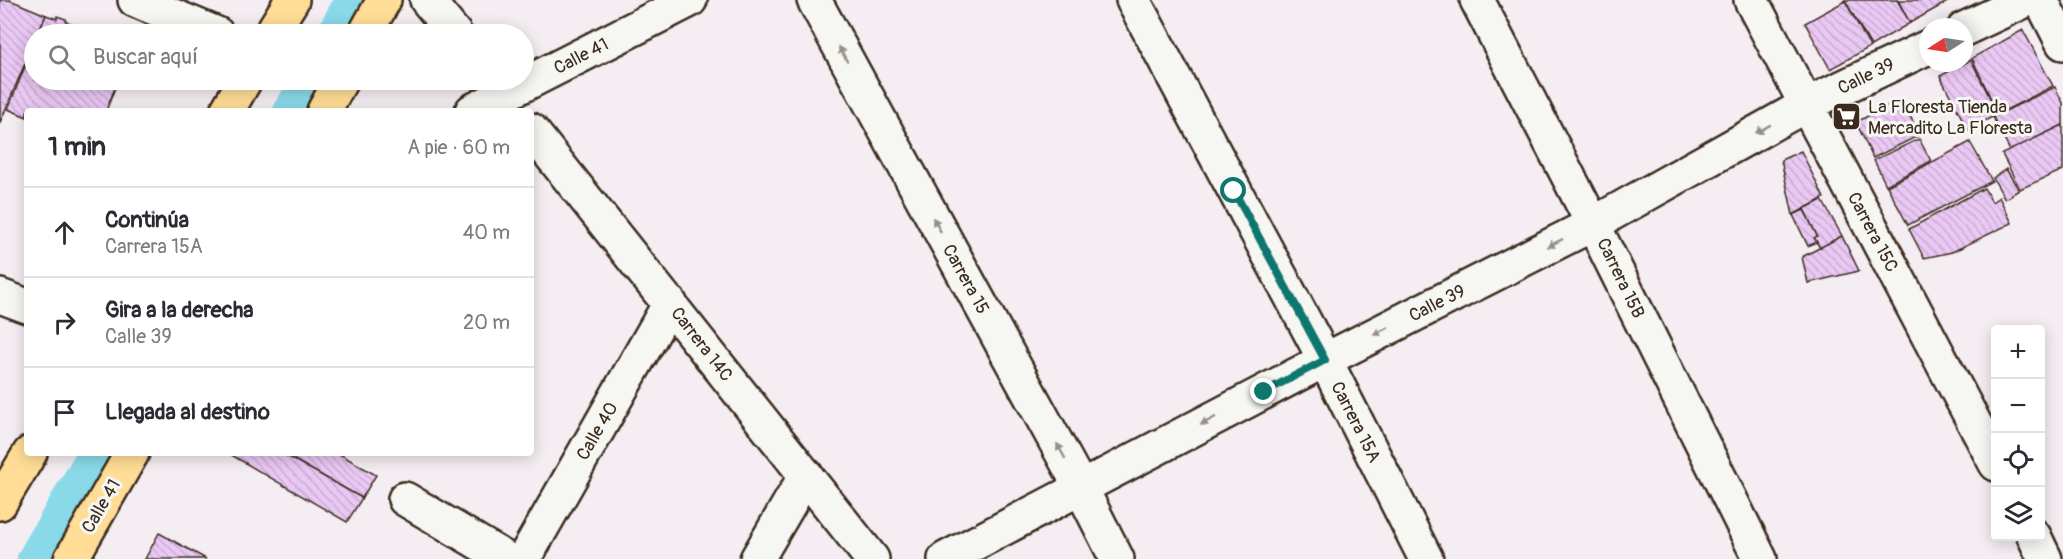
<!DOCTYPE html>
<html lang="es">
<head>
<meta charset="utf-8">
<style>
  :root { --surface:#fff; --page:#f7f7f7; --text:#2b2b33; --muted:#7c7c81; --line:#e1e1e2 }
  body { margin:0; font-family:Pangolin,sans-serif; background:var(--page); color:var(--text) }
  .controls { position:absolute; right:18px; bottom:18px; display:grid; overflow:hidden; border-radius:6px; box-shadow:0 3px 15px #0003 }
  .controls button { width:54px; height:54px; display:grid; place-items:center; padding:0; border:0; border-bottom:2px solid var(--line); background:var(--surface); color:var(--text); font:30px sans-serif }
  .compass { position:absolute; left:1919px; top:18px; width:54px; height:54px; border-radius:50%; background:var(--surface); box-shadow:0 3px 15px #0003; rotate:258deg }
  .stop { position:absolute; width:18px; height:18px; margin:-14px; border:4px solid #0f766e; border-radius:50%; background:#fff }
  .stop.end { background:#0f766e; border-color:#fff; box-shadow:0 2px 6px #0008 }
  .list { margin:0; padding:0; list-style:none }
  h2 { display:flex; justify-content:space-between; align-items:center; height:78px; margin:0; padding:0 24px; font-size:26px }
  h2 small { font-size:20px; font-weight:400; color:var(--muted) }
  .list li { display:grid; grid-template-columns:39px 1fr auto; gap:18px; align-items:center; box-sizing:border-box; height:90px; padding:0 24px; border-top:2px solid var(--line) }
  .list b { display:block; font-size:22px; white-space:nowrap }
  .list p { margin:0; font-size:20px; white-space:nowrap; color:var(--muted) }
  .list em { font-size:20px; font-style:normal; color:var(--muted) }
  .icon { flex:none; width:33px; height:33px; fill:none; stroke:currentColor; stroke-width:2; stroke-linecap:round; stroke-linejoin:round }
  .map { position:relative; flex:none; width:2063px; height:559px; overflow:hidden }
  .search { position:absolute; background:var(--surface); box-shadow:0 3px 15px #0003; left:24px; top:24px; width:510px; height:66px; display:flex; align-items:center; gap:15px; box-sizing:border-box; padding:0 21px; border-radius:33px; color:var(--muted); font-size:22px }
  .panel { position:absolute; background:var(--surface); box-shadow:0 3px 15px #0003; left:24px; top:108px; width:510px; height:348px; border-radius:6px }
  .map>svg:first-child { display:block }
  .lines { fill:none; stroke-linecap:round; stroke-linejoin:round }
  .canal { stroke:#8ad9e9; stroke-width:32 }
  .building { fill:url(#building-back-hatch); stroke:#3b2a1e; stroke-width:1.5 }
  .minor-casing { stroke:#3b2a1e; stroke-width:38 }
  .primary-casing { stroke:#3b2a1e; stroke-width:38 }
  .minor { stroke:#f6f6f2; stroke-width:33 }
  .primary { stroke:#ffdd96; stroke-width:33 }
  .oneway { fill:#989088 }
  .route { stroke:#0f766e; stroke-width:8 }
  .labels { text-anchor:middle; stroke-width:6; stroke-linejoin:round; paint-order:stroke }
  .street-label { font-size:18px; fill:#3b2a1e; stroke:#f6f6f2 }
  .poi-label { font-size:18px; fill:#3b2a1e; stroke:#f6f6f2; text-anchor:start }
</style>
</head>
<body>
<div class="map">
<svg width="2063" height="559" viewBox="0 0 2063 559">
  <defs>
    <pattern id="building-back-hatch" width="6" height="6" patternUnits="userSpaceOnUse" patternTransform="scale(1.5)"><rect width="6" height="6" fill="#eac8f4"/><path d="M-1 5l2 2M0 0l6 6M5-1l2 2" fill="none" stroke="#caacd1"/></pattern>
  </defs>
  <rect width="100%" height="100%" fill="#f4edf2"/>
  <filter id="ink" filterUnits="userSpaceOnUse"><feTurbulence type="fractalNoise" baseFrequency=".0167" numOctaves="2"/><feDisplacementMap in="SourceGraphic" scale="12" xChannelSelector="R" yChannelSelector="G"/><feConvolveMatrix kernelMatrix="1 2 1 2 8 2 1 2 1" color-interpolation-filters="sRGB"/></filter>
  <g filter="url(#ink)">
    <g class="lines">
      <g class="canal">
        <polyline points="332,34 351,0"/>
        <polyline points="289,111 307,80"/>
        <polyline points="33,559 94,453"/>
      </g>
    </g>
    <g class="building">
      <polygon points="0,0 10,0 46,15 38,34 34,34 34,42 0,123"/>
      <polygon points="1845,0 1897,0 1910,23 1871,46"/>
      <polygon points="1898,0 1948,0 1949,1 1910,23"/>
      <polygon points="1845,1 1870,47 1830,69 1805,23"/>
      <polygon points="46,15 57,19 57,16 66,19 66,22 99,34 38,34"/>
      <polygon points="2023,30 2053,86 1998,114 1972,58"/>
      <polygon points="34,44 34,80 118,80 106,111 27,111 27,117 8,109"/>
      <polygon points="1971,60 1998,114 1968,130 1940,76"/>
      <polygon points="2055,87 2063,103 2063,125 2010,151 1993,117"/>
      <polygon points="1901,99 1920,135 1873,158 1856,122"/>
      <polygon points="2063,125 2063,170 2020,189 2002,154"/>
      <polygon points="1919,139 1931,161 1886,185 1874,160"/>
      <polygon points="1970,142 1992,181 1908,225 1887,186"/>
      <polygon points="1801,151 1824,198 1793,215 1781,160"/>
      <polygon points="2006,169 2019,190 2005,199 1993,178"/>
      <polygon points="1984,188 1992,202 1999,197 2012,223 1952,252 1924,258 1909,229"/>
      <polygon points="1822,200 1842,236 1820,248 1814,238 1817,236 1804,209"/>
      <polygon points="1804,210 1817,236 1814,238 1817,242 1808,246 1793,215"/>
      <polygon points="1842,236 1859,271 1808,283 1802,257"/>
      <polygon points="228,453 282,453 362,498 347,522"/>
      <polygon points="282,453 338,453 376,475 362,498"/>
      <polygon points="159,533 206,559 145,559"/>
    </g>
    <g class="lines">
      <defs>
        <g id="minor">
          <polyline points="135,0 217,34"/>
          <polyline points="427,0 455,34"/>
          <polyline points="814,0 1081,488 1117,559"/>
          <polyline points="1133,0 1325,360 1426,559"/>
          <polyline points="1477,0 1593,224 1760,559"/>
          <polyline points="1751,0 1996,464"/>
          <polyline points="2041,0 2063,43"/>
          <polyline points="1964,29 2026,0"/>
          <polyline points="472,111 690,0"/>
          <polyline points="531,130 872,559"/>
          <polyline points="0,296 27,306"/>
          <polyline points="405,499 506,559"/>
          <polyline points="2034,536 2045,559"/>
          <polyline points="524,559 670,303"/>
          <polyline points="757,559 806,475"/>
          <polyline points="945,559 1325,360 1593,224 1806,105 1928,47"/>
        </g>
        <g id="primary">
          <polyline points="271,34 292,0"/>
          <polyline points="365,34 384,0"/>
          <polyline points="227,111 245,80"/>
          <polyline points="324,111 341,80"/>
          <polyline points="0,503 30,453"/>
          <polyline points="71,559 132,453"/>
        </g>
      </defs>
      <use href="#minor" class="minor-casing"/>
      <use href="#primary" class="primary-casing"/>
      <use href="#minor" class="minor"/>
      <use href="#primary" class="primary"/>
    </g>
    <defs><path id="oneway-solid" d="M-6-.8H1V-3.2L6.5 0L1 3.2V.8H-6Z" transform="scale(1.5)"/></defs>
    <g class="oneway">
      <use href="#oneway-solid" transform="translate(843 54) rotate(-119)"/>
      <use href="#oneway-solid" transform="translate(1763 129) rotate(151)"/>
      <use href="#oneway-solid" transform="translate(937 225) rotate(-119)"/>
      <use href="#oneway-solid" transform="translate(1555 243) rotate(153)"/>
      <use href="#oneway-solid" transform="translate(1381 331) rotate(153)"/>
      <use href="#oneway-solid" transform="translate(1208 421) rotate(152)"/>
      <use href="#oneway-solid" transform="translate(1061 451) rotate(-119)"/>
    </g>
  </g>
  <g class="lines" filter="url(#ink)">
    <polyline class="route" points="1234,191 1325,360 1264,392"/>
  </g>
  <defs>
    <symbol id="supermarket-square" viewBox="-11 -11 22 22"><rect x="-9" y="-9" width="18" height="18" rx="4" fill="#3b2a1e" stroke="#f6f6f2"/><path d="M-6-5.5h2.5l.6 2H6L4.5 2H-2.5L-4.4-4H-6ZM-1.5 3.2a1.3 1.3 0 1 0 .1 0ZM3 3.2a1.3 1.3 0 1 0 .1 0Z" fill="#fff"/></symbol>
  </defs>
  <g fill-rule="evenodd">
    <use href="#supermarket-square" x="1830" y="100" width="33" height="33"/>
  </g>
  <g class="labels">
    <g class="street-label">
      <text transform="translate(581 56) rotate(-27)" y="6">Calle 41</text>
      <text transform="translate(1866 76) rotate(-26)" y="6">Calle 39</text>
      <text transform="translate(1873 232) rotate(62)" y="6">Carrera 15C</text>
      <text transform="translate(1621 278) rotate(64)" y="6">Carrera 15B</text>
      <text transform="translate(966 279) rotate(61)" y="6">Carrera 15</text>
      <text transform="translate(1437 303) rotate(-27)" y="6">Calle 39</text>
      <text transform="translate(702 344) rotate(52)" y="6">Carrera 14C</text>
      <text transform="translate(1356 422) rotate(63)" y="6">Carrera 15A</text>
      <text transform="translate(597 431) rotate(-60)" y="6">Calle 40</text>
      <text transform="translate(101 506) rotate(-60)" y="6">Calle 41</text>
    </g>
    <g class="poi-label">
      <text x="1868" y="113">La Floresta Tienda<tspan x="1868" dy="21">Mercadito La Floresta</tspan></text>
    </g>
  </g>
</svg>
<div class="controls">
<button>+</button>
<button>−</button>
<button><svg class="icon" aria-label="locate" viewBox="0 0 24 24"><circle cx="12" cy="12" r="6"/><path d="M12 2v4M12 18v4M2 12h4M18 12h4"/></svg></button>
<button><svg class="icon" aria-label="layers" viewBox="0 0 24 24"><path d="M12 4l9 5-9 5-9-5zM3 14l9 5 9-5"/></svg></button>
</div>
<svg class="compass" viewBox="-18 -18 36 36"><path d="M0-13l5 13h-10z" fill="#e53935"/><path d="M0 13l5-13h-10z" fill="#7c7c81"/></svg>
<div class="stop" style="left:1234px;top:191px"></div>
<div class="stop end" style="left:1264px;top:392px"></div>
<div class="search"><svg class="icon" aria-label="search" viewBox="0 0 24 24"><circle cx="10" cy="10" r="6"/><path d="M15 15l6 6"/></svg>Buscar aquí</div>
<section class="panel">
<h2>1 min<small>A pie · 60 m</small></h2>
<ul class="list">
<li><svg class="icon" aria-label="ahead" viewBox="0 0 24 24"><path d="M12 20V5M6 11l6-6 6 6"/></svg><div><b>Continúa</b><p>Carrera 15A</p></div><em>40 m</em></li>
<li><svg class="icon" aria-label="right" viewBox="0 0 24 24"><path d="M7 20v-9h11M14 6l5 5-5 5"/></svg><div><b>Gira a la derecha</b><p>Calle 39</p></div><em>20 m</em></li>
<li><svg class="icon" aria-label="arrive" viewBox="0 0 24 24"><path d="M6 21V4h12l-3 4 3 4H6"/></svg><div><b>Llegada al destino</b></div></li>
</ul>
</section>
</div>
</body>
</html>
